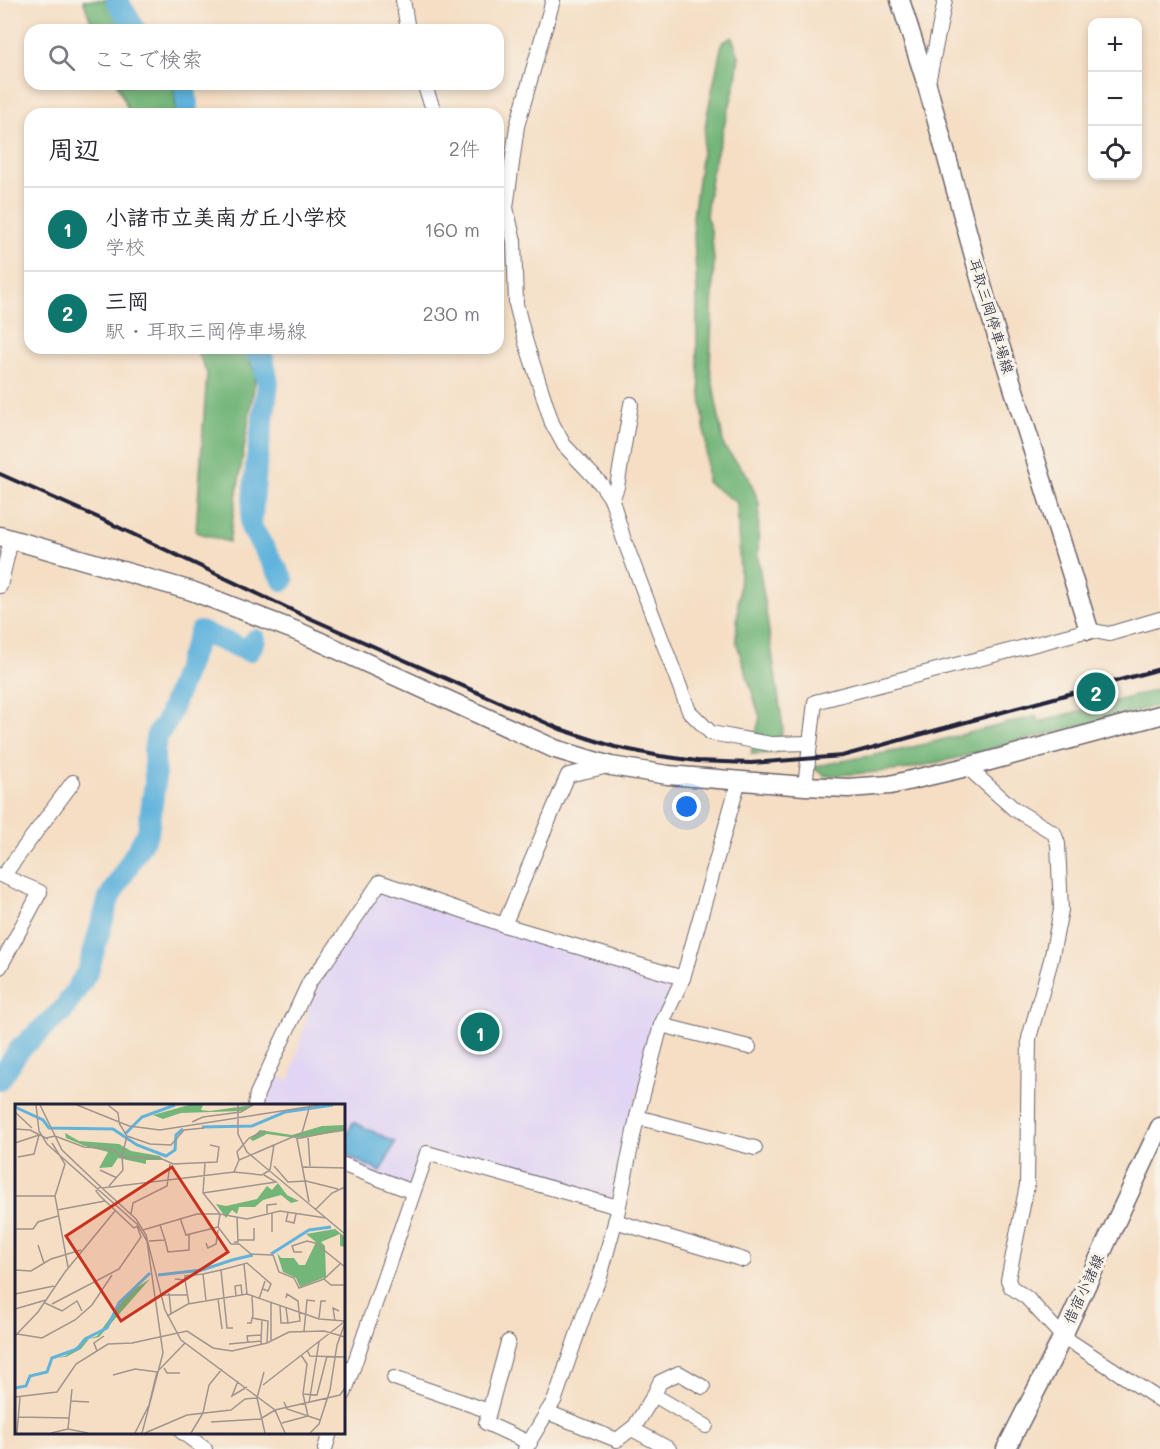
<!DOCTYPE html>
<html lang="ja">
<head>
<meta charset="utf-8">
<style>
  :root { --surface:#fff; --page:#f7f7f7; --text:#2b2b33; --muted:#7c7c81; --line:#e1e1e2; --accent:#0f766e }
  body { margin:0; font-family:Mali,"Klee One",sans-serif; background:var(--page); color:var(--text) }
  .controls { position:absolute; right:18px; top:18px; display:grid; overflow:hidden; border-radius:12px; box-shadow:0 3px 9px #0003 }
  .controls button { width:54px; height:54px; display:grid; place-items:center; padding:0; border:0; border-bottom:2px solid var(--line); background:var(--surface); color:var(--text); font:30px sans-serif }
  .you { position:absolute; left:687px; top:807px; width:21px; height:21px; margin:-15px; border:4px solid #fff; border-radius:50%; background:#1a73e8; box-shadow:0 0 0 9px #1a73e833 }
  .badge { display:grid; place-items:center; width:39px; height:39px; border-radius:50%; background:var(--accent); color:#fff; font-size:20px; font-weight:700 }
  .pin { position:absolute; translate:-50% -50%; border:3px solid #fff; box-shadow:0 2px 6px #0006 }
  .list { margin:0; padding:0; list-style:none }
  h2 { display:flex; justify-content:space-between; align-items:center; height:78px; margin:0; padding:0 24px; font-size:26px }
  h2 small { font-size:20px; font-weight:400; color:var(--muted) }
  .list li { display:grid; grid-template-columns:39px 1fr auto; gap:18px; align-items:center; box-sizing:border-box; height:84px; padding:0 24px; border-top:2px solid var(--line) }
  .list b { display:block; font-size:22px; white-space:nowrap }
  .list p { margin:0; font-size:20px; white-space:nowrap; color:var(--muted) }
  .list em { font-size:20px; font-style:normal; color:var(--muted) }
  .icon { flex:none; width:33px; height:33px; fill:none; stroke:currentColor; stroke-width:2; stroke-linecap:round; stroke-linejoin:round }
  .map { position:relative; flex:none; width:1160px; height:1449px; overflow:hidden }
  .search { position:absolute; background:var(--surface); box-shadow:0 3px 9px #0003; left:24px; top:24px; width:480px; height:66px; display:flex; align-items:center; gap:15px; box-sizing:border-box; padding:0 21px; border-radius:18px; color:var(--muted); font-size:22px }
  .panel { position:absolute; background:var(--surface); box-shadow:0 3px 9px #0003; left:24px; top:108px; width:480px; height:246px; border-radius:18px }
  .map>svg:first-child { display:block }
  .built { fill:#e1d4f4 }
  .forest { fill:#74b67a; stroke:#4b6c5a; stroke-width:1.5 }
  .water { fill:#61b3dc; stroke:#426a8c; stroke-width:1.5 }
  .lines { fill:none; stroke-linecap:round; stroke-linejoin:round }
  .river { stroke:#61b3dc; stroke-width:22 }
  .street-casing { stroke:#6c646b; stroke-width:16 }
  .secondary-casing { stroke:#6c646b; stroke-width:21 }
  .street { stroke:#fff; stroke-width:14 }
  .secondary { stroke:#fff; stroke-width:18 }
  .rail { stroke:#22223b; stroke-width:4 }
  .labels { text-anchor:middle; stroke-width:6; stroke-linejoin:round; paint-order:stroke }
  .street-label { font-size:15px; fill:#22223b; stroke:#f7f3e8 }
  .inset-river { fill:none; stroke:#61b3dc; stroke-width:3 }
  .inset-road { fill:none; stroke:#a1938d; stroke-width:1.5 }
  .view { fill:#c8321e; fill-opacity:0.15; stroke:#c8321e; stroke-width:3 }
  .inset-edge { fill:none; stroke:#22223b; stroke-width:3 }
</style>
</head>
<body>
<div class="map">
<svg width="1160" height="1449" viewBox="0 0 1160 1449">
  <rect width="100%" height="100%" fill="#f7f3e8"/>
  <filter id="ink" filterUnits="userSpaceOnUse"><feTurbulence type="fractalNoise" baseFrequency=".0167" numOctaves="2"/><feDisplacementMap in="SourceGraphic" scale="12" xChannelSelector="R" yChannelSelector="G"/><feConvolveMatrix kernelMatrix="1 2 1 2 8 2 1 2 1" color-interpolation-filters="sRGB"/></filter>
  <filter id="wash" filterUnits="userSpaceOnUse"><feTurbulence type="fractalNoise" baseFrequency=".008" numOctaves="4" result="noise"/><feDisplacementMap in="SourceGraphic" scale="24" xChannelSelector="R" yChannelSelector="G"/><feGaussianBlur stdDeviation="1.35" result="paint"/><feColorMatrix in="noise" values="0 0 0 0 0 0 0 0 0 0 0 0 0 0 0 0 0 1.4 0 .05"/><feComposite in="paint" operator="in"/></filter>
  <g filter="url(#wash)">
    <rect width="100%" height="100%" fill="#f5dec4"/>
    <polygon class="built" points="381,889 672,983 645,1066 622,1151 614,1198 603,1200 426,1150 410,1189 344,1163 344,1106 263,1106 276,1076 290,1080 312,997 327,969"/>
    <g class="forest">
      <polygon points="83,0 120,0 124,30 94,30"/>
      <polygon points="732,37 739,56 735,86 712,170 706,216 711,230 714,259 710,367 724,447 748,476 759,503 758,557 783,728 776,753 751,754 760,717 736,641 740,573 737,503 707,482 706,444 697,357 697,292 693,217 707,115 722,43"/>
      <polygon points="117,84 174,84 176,114 130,114"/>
      <polygon points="196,348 243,348 256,374 229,542 196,532 207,373"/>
      <polygon points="1160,689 1160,705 957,758 903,770 826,776 816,770 815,766 901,750 1036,716 1039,722"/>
    </g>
    <polygon class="water" points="353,1122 395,1142 381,1172 344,1154 344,1142"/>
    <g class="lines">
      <g class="river">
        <polyline points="117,0 135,30"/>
        <polyline points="185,84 188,114"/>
        <polyline points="252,348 263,359 268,384 256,466 251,527 283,580"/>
        <polyline points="0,1079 19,1050 64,1009 88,971 109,898 148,832 155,783 154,750 157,735 167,721 200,632 249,651 255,640"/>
      </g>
    </g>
  </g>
  <g filter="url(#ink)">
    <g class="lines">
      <defs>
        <g id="street">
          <polyline points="403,0 408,30"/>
          <polyline points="553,0 517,126 506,208 514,241 516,304 526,343 552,423 564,445 601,484 612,500 623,537 689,711 711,733 771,744 810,743"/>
          <polyline points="928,83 945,0"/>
          <polyline points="424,84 435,114"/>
          <polyline points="612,500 617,487 631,404"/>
          <polyline points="0,586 11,540"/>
          <polyline points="609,766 568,775 504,925 683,978"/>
          <polyline points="967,767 1014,809 1054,833 1058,844 1061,910 1051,960 1029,1038 1027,1185 1008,1280 1011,1287 1027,1298 1062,1336 1160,1400"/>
          <polyline points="805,786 815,702 1089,630 1109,634 1160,619"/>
          <polyline points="0,875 3,876 73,782"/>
          <polyline points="0,967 40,892 3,876"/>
          <polyline points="661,1025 749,1047"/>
          <polyline points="255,1106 257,1094 310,981 326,961 380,882 504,925"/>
          <polyline points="637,1117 755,1148"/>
          <polyline points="344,1165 413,1192"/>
          <polyline points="615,1221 744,1260"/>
          <polyline points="508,1342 486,1423 530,1443"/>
          <polyline points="394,1378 489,1411"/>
          <polyline points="344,1394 427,1153 618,1207"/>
          <polyline points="654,1395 660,1382 679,1373 703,1387"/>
          <polyline points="547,1412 617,1440 635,1426 654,1395 706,1426"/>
          <polyline points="632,1429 669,1449"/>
          <polyline points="182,1432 205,1449"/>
          <polyline points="325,1449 330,1432"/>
          <polyline points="525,1449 555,1399 588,1303 600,1277 617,1215 637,1117 661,1025 683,978 739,780"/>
        </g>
        <g id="secondary">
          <polyline points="900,0 927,85 988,307 1089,630"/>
          <polyline points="0,536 192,591 299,632 555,749 611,766 668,775 805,786 848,788 890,785 967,767 1160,715"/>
          <polyline points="1006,1449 1051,1361 1160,1127"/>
        </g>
      </defs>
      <use href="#street" class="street-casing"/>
      <use href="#secondary" class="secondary-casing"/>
      <use href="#street" class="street"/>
      <use href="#secondary" class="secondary"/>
      <polyline class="rail" points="0,474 99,518 296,612 560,729 615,747 660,756 697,761 751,763 842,756 1160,669"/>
    </g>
  </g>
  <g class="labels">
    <g class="street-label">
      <text transform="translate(991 316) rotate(73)" y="5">耳取三岡停車場線</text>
      <text transform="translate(1084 1289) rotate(-65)" y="5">借宿小諸線</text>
    </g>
  </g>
  <g transform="translate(15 1104)">
    <rect width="330" height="330" fill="#f5dec4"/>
    <path d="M174,1H188L186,6L195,7L237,1L227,7L166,9L148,15L138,11ZM330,21V27L281,34L252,30L238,37L235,35L245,26L277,31L307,22ZM50,29L64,37L104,40L116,47L145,52L148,56H131V60L103,54L97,63L84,64L93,48L70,42L51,34ZM263,79L272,91L284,97L276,99L266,91L248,96L240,103H224L222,110L217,106L211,114L201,100L211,102L242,95L252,82L257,86ZM320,125L330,133V143L325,142V130L306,138L310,142L311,173L285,183L281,174L268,168L262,149L266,154H279L284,161H290L301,138L291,130ZM135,175L84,233L74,235L66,245L51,253L39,254L34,259L37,255L50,252L70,236L82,232L113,189Z" fill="#74b67a"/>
    <path class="inset-river" d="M0,3L28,16L34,24L98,25L122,41L151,52L160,46L161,31L168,25M187,23L237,22L270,8L318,1M110,30L127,13L160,1M256,150L294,126L316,123M217,156L238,151M143,171L187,166L217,156M0,284L11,282L15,272L32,268L37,254L62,245L70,235L92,224L104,199L135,169"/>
    <path class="inset-road" d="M21,1L24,27L32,40L122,120L132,137L148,249L127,329M25,1L47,46L87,84L219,68L247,71L255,66M62,1L114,22L145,26L305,1M93,1L103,9L104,17M223,1V30L232,48L330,130M0,8L17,24M177,18L188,13L226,8L238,1M104,19L112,32L107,52M0,25L15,26L33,35M112,32L135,40L156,41L169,26L189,24M293,32L295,62M31,34L40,32L69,43L97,45L108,53L145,54L158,60L202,58L204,43L195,41M281,35L330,25M282,35L294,98M0,39L24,31M37,39L50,60L40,92L53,163M3,53L19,50L24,31M224,56L222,48L234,34L250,27M190,59L188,89L205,110L203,123M259,62L273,78L291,77L323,85M288,63L330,64M85,66L102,74M255,66L259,41L287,29L295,1M219,68L224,56L259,41M86,82L81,87L86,93L119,124L122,122M94,82L108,66L107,52M87,84L121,115L131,131L150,206L166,236L260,306L270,329M188,89L261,78L249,71M0,92H40M42,106L90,97M300,106L317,89L330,83M252,109V101L262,100M273,109L271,117L279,119L281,110M116,110L118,99L152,82L155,60M205,110L232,115L265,107L311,114M165,114L171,131L203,123M203,123L216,140H224L236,150L258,151L264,168L279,174L284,184L309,175L316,181H330M0,125H18L23,118L43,112M128,126L182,110H205M257,128V108M150,136L153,148L174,146V130M223,136H239V124M134,137L150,136L145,121M219,138H223L222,113M191,139L193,144L201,140L203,126M23,141L29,159M287,148H279L277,142L292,137L300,139L330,163M229,160L232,190M0,166L16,167L36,155L66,146M188,170L206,166M160,175L170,176L174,200M309,175L325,160M170,176V172L188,170L191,197M154,189L156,209M0,190L39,182M145,191H172M221,192L220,182L226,181L227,191M271,194L272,190L283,197L285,217L273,219M203,195L207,225M244,195L250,177M30,199L47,207L62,197L67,207M37,200L104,165L126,133L122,122M265,202L266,219H273L271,204M0,205L31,196M152,212L173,200L232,190L304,215L330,217M237,214L253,217L252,239M304,214L306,197H311M320,217L318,204L324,207M232,219H236L238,211L237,192M218,224H212L206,166L232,159L256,180L253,187L248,185M289,227L292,196L300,197M2,230L27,234L60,216L77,201L97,171M0,232L23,208L50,168L100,107M256,236V199M246,237L247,216M233,239L232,232L246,231M214,240L246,237V241M292,246L295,252L330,253M82,247L79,239L89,232M286,251L292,260L288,290L302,291L312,252M149,264L152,269H165M98,271L120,265L142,268L170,239M223,277L217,292L232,283M248,281L329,218M0,293L42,288L61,260L93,240L117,239L172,227L198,244L217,247L252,239L274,228L309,227L330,233M242,294L250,329M56,297L74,298M269,298L272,305L305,316M294,299L304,238M3,313L54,314M247,314L260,306L325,291L330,284M196,318L247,315M267,319L293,312L288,290M53,325L57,285M2,329L5,293M36,329L53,325L73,329M120,329L134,301L142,268M130,329L172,311L216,306L230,295L242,294L249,268M176,329L188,309L194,281L207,265M295,329L304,320L315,286L322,241L330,219"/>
    <path class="view" d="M157,63L213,148L106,217L51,132Z"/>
    <rect width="330" height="330" class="inset-edge"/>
  </g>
</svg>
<div class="controls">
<button>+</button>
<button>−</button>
<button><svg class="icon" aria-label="locate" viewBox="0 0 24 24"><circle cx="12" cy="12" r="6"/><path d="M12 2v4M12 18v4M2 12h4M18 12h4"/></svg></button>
</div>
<div class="you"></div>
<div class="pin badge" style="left:480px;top:1032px">1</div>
<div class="pin badge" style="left:1096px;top:692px">2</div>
<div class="search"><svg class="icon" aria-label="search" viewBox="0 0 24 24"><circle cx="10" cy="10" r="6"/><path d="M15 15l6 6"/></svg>ここで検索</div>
<section class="panel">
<h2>周辺<small>2件</small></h2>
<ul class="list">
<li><span class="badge">1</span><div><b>小諸市立美南ガ丘小学校</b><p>学校</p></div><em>160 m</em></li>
<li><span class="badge">2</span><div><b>三岡</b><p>駅 · 耳取三岡停車場線</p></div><em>230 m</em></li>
</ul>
</section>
</div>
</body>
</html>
